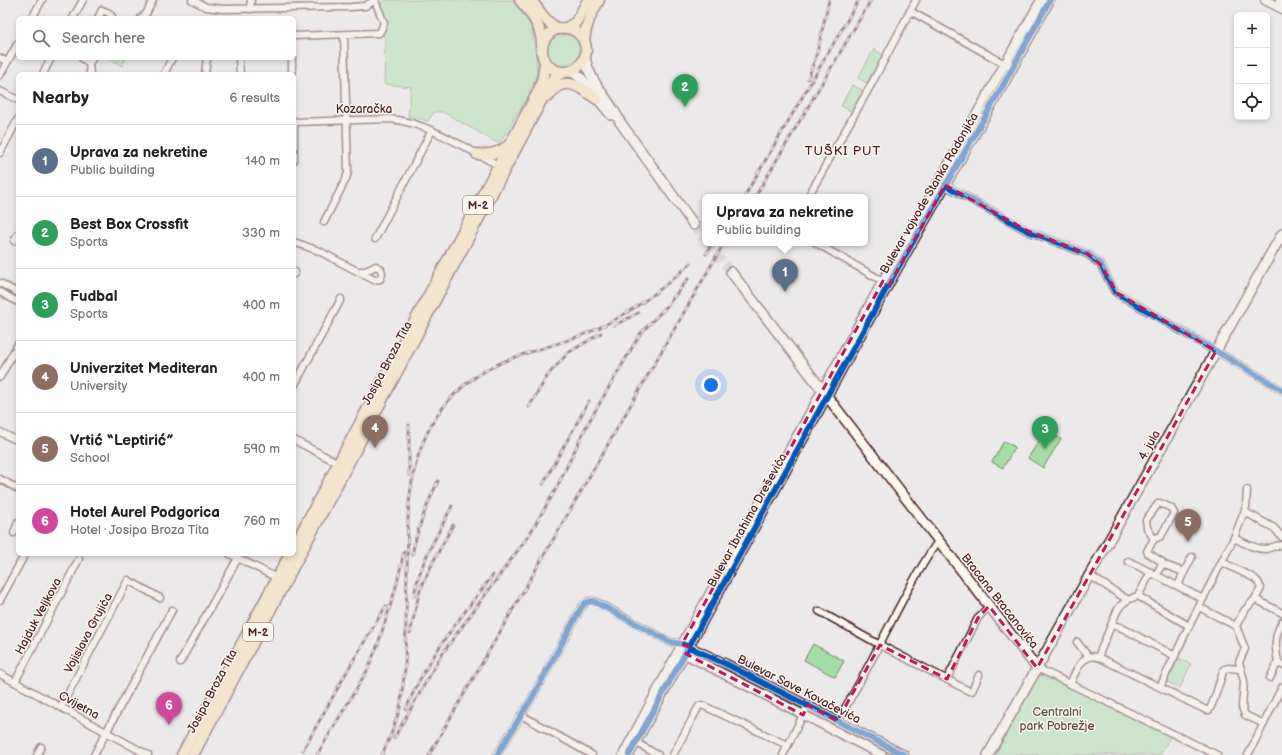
<!DOCTYPE html>
<html lang="en">
<head>
<meta charset="utf-8">
<style>
  :root { --surface:#fff; --page:#f6f6f6; --text:#222; --muted:#767676; --line:#e0e0e0; --accent:#7c3aed }
  body { margin:0; font-family:"Balsamiq Sans",sans-serif; background:var(--page); color:var(--text) }
  .controls { position:absolute; right:12px; top:12px; display:grid; overflow:hidden; border-radius:6px; box-shadow:0 2px 6px #0003 }
  .controls button { width:36px; height:36px; display:grid; place-items:center; padding:0; border:0; border-bottom:1px solid var(--line); background:var(--surface); color:var(--text); font:20px sans-serif }
  .you { position:absolute; left:711px; top:385px; width:14px; height:14px; margin:-10px; border:3px solid #fff; border-radius:50%; background:#1a73e8; box-shadow:0 0 0 6px #1a73e833 }
  .badge { display:grid; place-items:center; width:26px; height:26px; border-radius:50%; background:var(--accent); color:#fff; font-size:13px; font-weight:700 }
  .pin { position:absolute; translate:-50% -33px; filter:drop-shadow(0 1px 2px #0008) }
  .pin::after { content:''; position:absolute; top:21px; width:14px; height:12px; background:inherit; clip-path:polygon(0 0,100% 0,50% 100%) }
  .popup { position:absolute; left:702px; top:194px; width:166px; height:52px; box-sizing:border-box; display:grid; place-content:center; border-radius:6px; background:var(--surface); filter:drop-shadow(0 1px 3px #0005); font-size:13px; white-space:nowrap; color:var(--muted) }
  .popup b { font-size:15px; color:var(--text) }
  .popup::after { content:''; position:absolute; left:50%; top:100%; margin-left:-8px; border:8px solid transparent; border-top-color:var(--surface) }
  .list { margin:0; padding:0; list-style:none }
  h2 { display:flex; justify-content:space-between; align-items:center; height:52px; margin:0; padding:0 16px; font-size:17px }
  h2 small { font-size:13px; font-weight:400; color:var(--muted) }
  .list li { display:grid; grid-template-columns:26px 1fr auto; gap:12px; align-items:center; box-sizing:border-box; height:72px; padding:0 16px; border-top:1px solid var(--line) }
  .list b { display:block; font-size:15px; white-space:nowrap }
  .list p { margin:0; font-size:13px; white-space:nowrap; color:var(--muted) }
  .list em { font-size:13px; font-style:normal; color:var(--muted) }
  .icon { flex:none; width:22px; height:22px; fill:none; stroke:currentColor; stroke-width:2; stroke-linecap:round; stroke-linejoin:round }
  .map { position:relative; flex:none; width:1282px; height:755px; overflow:hidden }
  .search { position:absolute; background:var(--surface); box-shadow:0 2px 6px #0003; left:16px; top:16px; width:280px; height:44px; display:flex; align-items:center; gap:10px; box-sizing:border-box; padding:0 14px; border-radius:6px; color:var(--muted); font-size:15px }
  .panel { position:absolute; background:var(--surface); box-shadow:0 2px 6px #0003; left:16px; top:72px; width:280px; height:484px; border-radius:6px }
  .map>svg:first-child { display:block }
  .green { fill:#a4dea4; stroke:#777e68 }
  .lines { fill:none; stroke-linecap:round; stroke-linejoin:round }
  .secondary-tunnel { stroke:#ccc1c4; stroke-width:9; stroke-dasharray:9 4.5; stroke-linecap:butt }
  .minor-casing { stroke:#4a1f2b; stroke-width:9 }
  .tertiary-casing { stroke:#4a1f2b; stroke-width:11 }
  .secondary-casing { stroke:#4a1f2b; stroke-width:12 }
  .primary-casing { stroke:#4a1f2b; stroke-width:13 }
  .minor { stroke:#fbf7ec; stroke-width:6 }
  .tertiary { stroke:#fbf7ec; stroke-width:8 }
  .secondary { stroke:#fbf7ec; stroke-width:9 }
  .primary { stroke:#faddab; stroke-width:10 }
  .rail-casing { stroke:#4a1f2b; stroke-width:3 }
  .rail { stroke:#fbf7ec; stroke-width:1.5; stroke-dasharray:4.5; stroke-linecap:butt }
  .cycleway-casing { stroke:#fbf7ec; stroke-width:8 }
  .cycleway { stroke:#0057b8; stroke-width:6 }
  .marked { fill:none; stroke:#c2185b; stroke-width:3; stroke-dasharray:8 5; stroke-linejoin:round }
  .labels { text-anchor:middle; stroke-width:3; stroke-linejoin:round; paint-order:stroke }
  .shield { fill:#fbf7ec; stroke:#7f6065; stroke-width:1 }
  .shield-label { font-size:11px; font-weight:bold; fill:#4a1f2b }
  .street-label { font-size:12px; fill:#4a1f2b; stroke:#fbf7ec }
  .park-label { font-size:12px; fill:#604f49; stroke:#fbf7ec }
  .neighbourhood-label { font-size:13px; letter-spacing:1px; fill:#4a1f2b; stroke:#fbf7ec }
</style>
</head>
<body>
<div class="map">
<svg width="1282" height="755" viewBox="0 0 1282 755">
  <rect width="100%" height="100%" fill="#ece9ea"/>
  <filter id="ink" filterUnits="userSpaceOnUse"><feTurbulence type="fractalNoise" baseFrequency=".025" numOctaves="2"/><feDisplacementMap in="SourceGraphic" scale="8" xChannelSelector="R" yChannelSelector="G"/><feConvolveMatrix kernelMatrix="1 2 1 2 8 2 1 2 1" color-interpolation-filters="sRGB"/></filter>
  <g filter="url(#ink)">
    <g class="green">
      <polygon points="386,0 513,0 532,28 537,63 537,73 530,93 499,144 443,112 434,112 428,121 408,116 411,87 384,84 385,43 379,5"/>
      <circle cx="564" cy="50" r="18"/>
      <polygon points="874,49 883,55 867,83 858,78"/>
      <polygon points="108,58 126,58 122,66"/>
      <polygon points="852,85 864,91 853,112 841,106"/>
      <polygon points="1046,430 1061,439 1043,468 1028,458"/>
      <polygon points="1004,441 1015,447 1003,468 992,462"/>
      <polygon points="813,644 844,661 835,677 804,660"/>
      <polygon points="704,657 792,700 790,703 703,659"/>
      <polygon points="1178,658 1191,664 1180,688 1167,682"/>
      <polygon points="1041,675 1049,675 1171,735 1160,755 995,755 1037,678"/>
      <polygon points="825,718 897,755 889,755 823,721"/>
    </g>
    <g class="lines">
      <g class="secondary-tunnel">
        <polyline points="694,225 705,239"/>
        <polyline points="708,243 731,272"/>
      </g>
      <defs>
        <g id="minor">
          <polyline points="192,0 206,7 223,9 351,7 365,6 376,0"/>
          <polyline points="250,9 251,0"/>
          <polyline points="910,11 1012,68"/>
          <polyline points="32,18 42,0"/>
          <polyline points="73,18 83,0"/>
          <polyline points="98,18 102,10 109,13 113,18"/>
          <polyline points="141,18 146,14 153,0"/>
          <polyline points="294,36 379,33 381,30 384,23 375,1"/>
          <polyline points="0,58 7,62"/>
          <polyline points="82,58 89,63 93,58"/>
          <polyline points="88,58 89,63 90,74"/>
          <polyline points="239,58 240,74"/>
          <polyline points="292,58 292,74"/>
          <polyline points="43,74 51,58"/>
          <polyline points="164,74 172,58"/>
          <polyline points="205,74 207,58"/>
          <polyline points="0,75 18,43"/>
          <polyline points="0,91 18,100"/>
          <polyline points="294,121 294,160"/>
          <path d="M294,122L390,119C430,123 464,148 500,166"/>
          <polyline points="0,153 18,119"/>
          <polyline points="945,185 1028,231 1088,254 1101,265 1114,290 1117,293 1282,390"/>
          <polyline points="808,197 872,83 916,0"/>
          <polyline points="324,222 346,179 348,172 344,35"/>
          <polyline points="375,239 432,130"/>
          <polyline points="14,241 18,234"/>
          <polyline points="294,242 319,251 374,280 380,279 382,274 381,269 376,266 366,271 358,271"/>
          <polyline points="816,243 886,283"/>
          <polyline points="294,274 295,272"/>
          <polyline points="0,283 18,293"/>
          <polyline points="0,292 18,302"/>
          <polyline points="0,377 18,344"/>
          <polyline points="294,386 341,299"/>
          <polyline points="0,432 18,441"/>
          <polyline points="294,440 340,464"/>
          <polyline points="0,479 18,489"/>
          <polyline points="1245,512 1274,528 1282,537"/>
          <polyline points="14,533 18,522"/>
          <path d="M1234,538C1243,542 1256,550 1266,549C1272,548 1275,545 1282,545"/>
          <polyline points="1154,539 1161,536 1174,513 1171,508 1160,503 1158,504 1146,520 1147,528 1154,539 1147,551 1148,553 1162,562 1162,564 1156,575"/>
          <polyline points="230,554 277,578"/>
          <polyline points="1128,561 1203,599"/>
          <polyline points="1222,562 1254,578 1258,582 1261,588 1255,599"/>
          <polyline points="1162,564 1181,571 1183,574 1178,586"/>
          <polyline points="1183,574 1192,557"/>
          <polyline points="1089,575 1128,600"/>
          <polyline points="1138,596 1189,626"/>
          <polyline points="0,600 25,554"/>
          <polyline points="1199,607 1236,626 1245,649 1239,662 1244,681 1242,707 1245,715 1264,724"/>
          <polyline points="819,611 880,645 969,691 972,691 979,675"/>
          <path d="M1282,622C1274,636 1275,647 1278,662L1282,665"/>
          <polyline points="1111,625 1120,627 1175,656"/>
          <polyline points="1236,626 1244,611 1255,599 1282,613"/>
          <polyline points="1077,642 1088,656"/>
          <path d="M1098,657L1117,611C1122,602 1128,599 1138,596L1151,572"/>
          <polyline points="180,662 238,558"/>
          <polyline points="1037,668 1217,755"/>
          <polyline points="0,674 148,755"/>
          <polyline points="1270,678 1278,662"/>
          <polyline points="947,679 978,618 989,606"/>
          <polyline points="15,682 79,559"/>
          <path d="M1070,684C1076,672 1081,653 1098,657L1206,710H1209C1213,706 1221,677 1224,669L1228,668L1241,669"/>
          <polyline points="1160,687 1189,626 1234,538 1246,507 1247,490"/>
          <polyline points="61,707 128,580 160,598"/>
          <polyline points="521,715 592,755"/>
          <path d="M837,721C874,663 899,598 938,541"/>
          <polyline points="633,741 658,755"/>
          <polyline points="37,755 41,747"/>
          <polyline points="94,755 172,610"/>
          <path d="M497,755L532,698L581,608C585,603 589,599 596,602L670,642L682,644"/>
          <polyline points="673,755 699,706 702,705 787,745"/>
          <polyline points="783,755 808,705"/>
          <polyline points="1248,755 1282,687"/>
        </g>
        <g id="tertiary">
          <polyline points="1265,0 1282,9"/>
          <polyline points="1280,0 1282,1"/>
          <polyline points="685,645 726,664 904,755"/>
          <polyline points="681,652 882,755"/>
          <polyline points="623,755 682,644 890,268 1041,0"/>
          <polyline points="629,755 896,271 1001,89 1050,0"/>
        </g>
        <g id="secondary">
          <path d="M585,58C590,84 610,99 620,122L694,225"/>
          <polyline points="570,72 574,73 581,78 611,115"/>
          <polyline points="731,272 1037,668"/>
          <polyline points="988,755 1282,234"/>
        </g>
        <g id="primary">
          <path d="M520,0C531,13 542,27 542,45"/>
          <path d="M531,0C539,10 547,25 560,29"/>
          <polyline points="566,28 576,22 588,0"/>
          <circle cx="564" cy="50" r="22"/>
          <path d="M584,42C585,26 591,14 599,0"/>
          <path d="M549,96C563,73 581,87 597,99"/>
          <path d="M477,154C489,155 498,154 508,146"/>
          <polyline points="294,546 539,90 543,77 545,61"/>
          <polyline points="182,755 290,554"/>
          <polyline points="193,755 548,88 555,77 563,72"/>
        </g>
      </defs>
      <use href="#minor" class="minor-casing"/>
      <use href="#tertiary" class="tertiary-casing"/>
      <use href="#secondary" class="secondary-casing"/>
      <use href="#primary" class="primary-casing"/>
      <use href="#minor" class="minor"/>
      <use href="#tertiary" class="tertiary"/>
      <use href="#secondary" class="secondary"/>
      <use href="#primary" class="primary"/>
      <defs>
        <g id="rail">
          <polyline points="808,79 817,53 829,0"/>
          <polyline points="744,197 859,0"/>
          <polyline points="755,197 871,0"/>
          <polyline points="706,254 712,243"/>
          <polyline points="662,312 688,279"/>
          <polyline points="615,325 638,313"/>
          <polyline points="529,407 548,375 568,353 601,333"/>
          <polyline points="409,475 409,425"/>
          <polyline points="543,484 589,401"/>
          <path d="M412,555C417,528 426,506 438,481"/>
          <path d="M414,596C419,564 438,534 452,506"/>
          <polyline points="410,633 420,590 433,562 453,525"/>
          <path d="M406,709C426,659 461,617 493,575"/>
          <polyline points="394,738 442,654 529,535 556,489 587,425 640,334 665,308"/>
          <polyline points="303,750 354,659 386,606"/>
          <polyline points="317,755 368,669 378,644 395,591 404,552"/>
          <path d="M382,755L392,732L400,708L405,669L408,519C411,448 436,390 505,361C534,349 566,343 594,330C628,315 664,288 691,263"/>
          <polyline points="429,755 724,243"/>
        </g>
      </defs>
      <use href="#rail" class="rail-casing"/>
      <use href="#rail" class="rail"/>
      <defs>
        <g id="cycleway">
          <polyline points="945,185 1028,231 1088,254 1101,265 1114,290 1117,293 1282,390"/>
          <polyline points="497,755 532,698 581,608 585,603 593,601 670,642 682,644 726,664 904,755"/>
          <polyline points="629,755 896,271 1001,89 1050,0"/>
        </g>
      </defs>
      <use href="#cycleway" class="cycleway-casing"/>
      <use href="#cycleway" class="cycleway"/>
    </g>
  </g>
  <path d="M0 0H1282V755H0ZM945,185L1028,231L1088,254L1101,265L1117,293L1216,351L1037,668L989,606L978,618L947,679L880,645L837,721L808,705L803,715L686,654L689,647L682,644L883,281L889,285Z" fill="#ece9ea" fill-opacity=".55" fill-rule="evenodd"/>
  <path class="marked" d="M945,185L1028,231L1088,254L1101,265L1117,293L1216,351L1037,668L989,606L978,618L947,679L880,645L837,721L808,705L803,715L686,654L689,647L682,644L883,281L889,285Z"/>
  <g class="labels">
    <g class="shield">
      <rect x="463" y="196" width="30" height="18" rx="3"/>
      <rect x="243" y="623" width="30" height="18" rx="3"/>
    </g>
    <g class="shield-label">
      <text x="478" y="209">M-2</text>
      <text x="258" y="636">M-2</text>
    </g>
    <g class="street-label">
      <text x="364" y="113">Kozaračka</text>
      <text transform="translate(929 193) rotate(-60)" y="4">Bulevar vojvode Stanka Radonjića</text>
      <text transform="translate(387 363) rotate(-62)" y="4">Josipa Broza Tita</text>
      <text transform="translate(1149 445) rotate(-61)" y="4">4. jula</text>
      <text transform="translate(747 520) rotate(-61)" y="4">Bulevar Ibrahima Dreševića</text>
      <text transform="translate(1000 601) rotate(52)" y="4">Bracana Bracanovića</text>
      <text transform="translate(38 616) rotate(-62)" y="4">Hajduk Veljkova</text>
      <text transform="translate(88 633) rotate(-62)" y="4">Vojislava Grujića</text>
      <text transform="translate(799 689) rotate(27)" y="4">Bulevar Save Kovačevića</text>
      <text transform="translate(212 691) rotate(-62)" y="4">Josipa Broza Tita</text>
      <text transform="translate(79 705) rotate(29)" y="4">Cvijetna</text>
    </g>
    <g class="park-label">
      <text x="1057" y="716">Centralni<tspan x="1057" dy="14">park Pobrežje</tspan></text>
    </g>
    <g class="neighbourhood-label">
      <text x="843" y="155">TUŠKI PUT</text>
    </g>
  </g>
</svg>
<div class="controls">
<button>+</button>
<button>−</button>
<button><svg class="icon" aria-label="locate" viewBox="0 0 24 24"><circle cx="12" cy="12" r="6"/><path d="M12 2v4M12 18v4M2 12h4M18 12h4"/></svg></button>
</div>
<div class="you"></div>
<div class="pin badge" style="left:785px;top:292px;background:#5c6f8a">1</div>
<div class="popup"><b>Uprava za nekretine</b>Public building</div>
<div class="pin badge" style="left:685px;top:107px;background:#2e9e5b">2</div>
<div class="pin badge" style="left:1045px;top:449px;background:#2e9e5b">3</div>
<div class="pin badge" style="left:375px;top:448px;background:#8d6e63">4</div>
<div class="pin badge" style="left:1188px;top:542px;background:#8d6e63">5</div>
<div class="pin badge" style="left:169px;top:725px;background:#d1479c">6</div>
<div class="search"><svg class="icon" aria-label="search" viewBox="0 0 24 24"><circle cx="10" cy="10" r="6"/><path d="M15 15l6 6"/></svg>Search here</div>
<section class="panel">
<h2>Nearby<small>6 results</small></h2>
<ul class="list">
<li><span class="badge" style="background:#5c6f8a">1</span><div><b>Uprava za nekretine</b><p>Public building</p></div><em>140 m</em></li>
<li><span class="badge" style="background:#2e9e5b">2</span><div><b>Best Box Crossfit</b><p>Sports</p></div><em>330 m</em></li>
<li><span class="badge" style="background:#2e9e5b">3</span><div><b>Fudbal</b><p>Sports</p></div><em>400 m</em></li>
<li><span class="badge" style="background:#8d6e63">4</span><div><b>Univerzitet Mediteran</b><p>University</p></div><em>400 m</em></li>
<li><span class="badge" style="background:#8d6e63">5</span><div><b>Vrtić “Leptirić”</b><p>School</p></div><em>590 m</em></li>
<li><span class="badge" style="background:#d1479c">6</span><div><b>Hotel Aurel Podgorica</b><p>Hotel · Josipa Broza Tita</p></div><em>760 m</em></li>
</ul>
</section>
</div>
</body>
</html>
